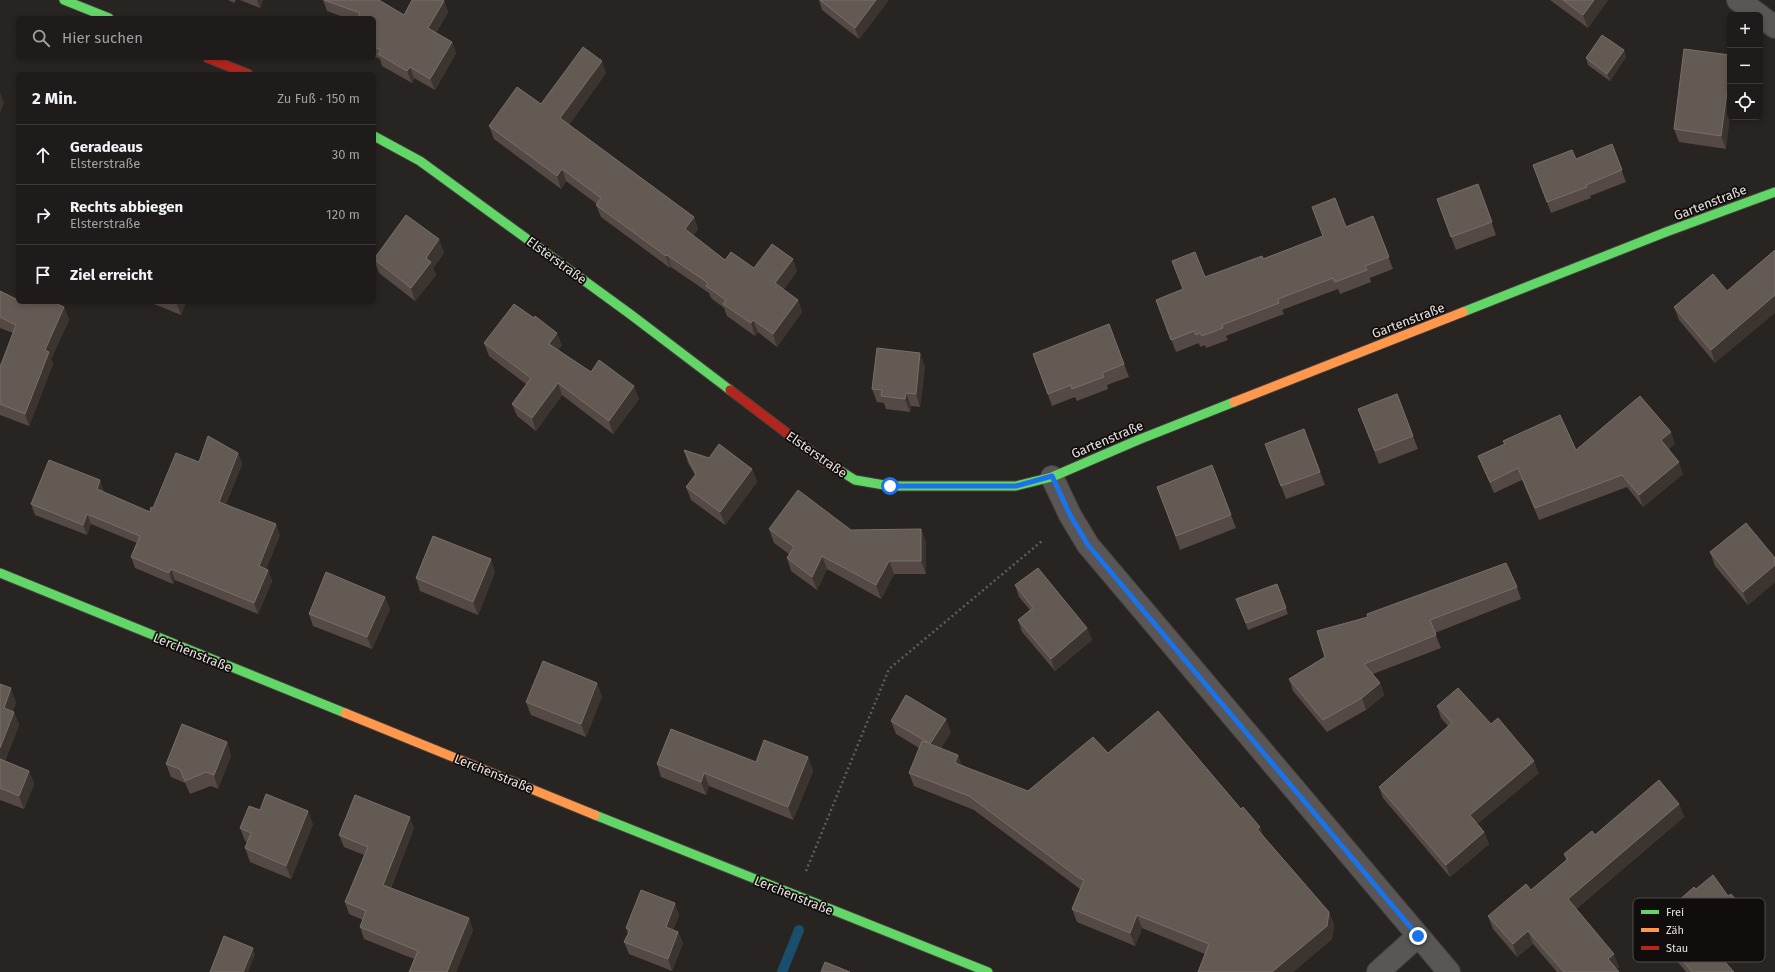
<!DOCTYPE html>
<html lang="de">
<head>
<meta charset="utf-8">
<style>
  :root { --surface:#1e1b1a; --page:#262423; --text:#f1f3f6; --muted:#a1a1a2; --line:#3c3939 }
  body { margin:0; font-family:"Fira Sans",sans-serif; background:var(--page); color:var(--text) }
  .controls { position:absolute; right:12px; top:12px; display:grid; overflow:hidden; border-radius:6px; box-shadow:0 2px 6px #0003 }
  .controls button { width:36px; height:36px; display:grid; place-items:center; padding:0; border:0; border-bottom:1px solid var(--line); background:var(--surface); color:var(--text); font:20px sans-serif }
  .stop { position:absolute; width:12px; height:12px; margin:-9px; border:3px solid #1a73e8; border-radius:50%; background:#fff }
  .stop.end { background:#1a73e8; border-color:#fff; box-shadow:0 1px 4px #0008 }
  .list { margin:0; padding:0; list-style:none }
  h2 { display:flex; justify-content:space-between; align-items:center; height:52px; margin:0; padding:0 16px; font-size:17px }
  h2 small { font-size:13px; font-weight:400; color:var(--muted) }
  .list li { display:grid; grid-template-columns:26px 1fr auto; gap:12px; align-items:center; box-sizing:border-box; height:60px; padding:0 16px; border-top:1px solid var(--line) }
  .list b { display:block; font-size:15px; white-space:nowrap }
  .list p { margin:0; font-size:13px; white-space:nowrap; color:var(--muted) }
  .list em { font-size:13px; font-style:normal; color:var(--muted) }
  .icon { flex:none; width:22px; height:22px; fill:none; stroke:currentColor; stroke-width:2; stroke-linecap:round; stroke-linejoin:round }
  .map { position:relative; flex:none; width:1775px; height:972px; overflow:hidden }
  .search { position:absolute; background:var(--surface); box-shadow:0 2px 6px #0003; left:16px; top:16px; width:360px; height:44px; display:flex; align-items:center; gap:10px; box-sizing:border-box; padding:0 14px; border-radius:6px; color:var(--muted); font-size:15px }
  .panel { position:absolute; background:var(--surface); box-shadow:0 2px 6px #0003; left:16px; top:72px; width:360px; height:232px; border-radius:6px }
  .map>svg:first-child { display:block }
  .lines { fill:none; stroke-linecap:round; stroke-linejoin:round }
  .stream { stroke:#1a4e6d; stroke-width:10 }
  .street-casing { stroke:#44403e; stroke-width:24 }
  .fast-casing { stroke:#44403e; stroke-width:11 }
  .slow-casing { stroke:#44403e; stroke-width:11 }
  .jam-casing { stroke:#44403e; stroke-width:11 }
  .path { stroke:#605d5b; stroke-width:2.5; stroke-dasharray:2 3; stroke-linecap:butt }
  .street { stroke:#595655; stroke-width:22 }
  .fast { stroke:#63d668; stroke-width:9 }
  .slow { stroke:#ff974d; stroke-width:9 }
  .jam { stroke:#b3261e; stroke-width:9 }
  .wall { fill:#544944 }
  .shaded-wall { fill:#3c342f }
  .building { fill:#645a54; stroke:#786f6a }
  .route { stroke:#1a73e8; stroke-width:5 }
  .labels { text-anchor:middle; stroke-width:3.5; stroke-linejoin:round; paint-order:stroke }
  .street-label { font-size:13px; fill:#e7e2df; stroke:#110d0c }
  .key { fill:#110d0c; stroke:#514d4b; stroke-width:1 }
  .key-label { font-size:11px; fill:#e7e2df }
</style>
</head>
<body>
<div class="map">
<svg width="1775" height="972" viewBox="0 0 1775 972">
  <rect width="100%" height="100%" fill="#282422"/>
  <g class="lines">
    <polyline class="stream" points="782,972 799,930"/>
    <defs>
      <g id="street">
        <polyline points="1738,0 1759,15"/>
        <polyline points="1760,16 1775,27"/>
        <polyline points="1052,477 1070,515 1088,545 1449,972"/>
        <polyline points="1378,972 1418,936"/>
      </g>
      <g id="fast">
        <polyline points="64,0 109,18"/>
        <polyline points="374,136 420,161 630,314 730,390"/>
        <polyline points="1463,312 1666,232 1775,192"/>
        <polyline points="839,470 855,480 890,486 1016,486 1052,477 1138,440 1234,402"/>
        <polyline points="0,573 345,713"/>
        <polyline points="595,815 988,972"/>
      </g>
      <g id="slow">
        <polyline points="1234,402 1463,312"/>
        <polyline points="345,713 595,815"/>
      </g>
      <g id="jam">
        <polyline points="208,58 248,74"/>
        <polyline points="730,390 825,462 839,470"/>
      </g>
    </defs>
    <use href="#street" class="street-casing"/>
    <use href="#fast" class="fast-casing"/>
    <use href="#slow" class="slow-casing"/>
    <use href="#jam" class="jam-casing"/>
    <polyline class="path" points="806,871 889,669 1042,541"/>
    <use href="#street" class="street"/>
    <use href="#fast" class="fast"/>
    <use href="#slow" class="slow"/>
    <use href="#jam" class="jam"/>
  </g>
  <g class="wall">
    <polygon points="228,0 236,0 234,3"/>
    <polygon points="240,0 263,0 260,8"/>
    <polygon points="323,0 379,0 404,15 444,1 448,12 436,33 452,42 456,53 435,90 414,78 412,83 382,66 380,59 374,56 374,18 346,18 327,11"/>
    <polygon points="819,0 888,0 888,1 859,39 822,10"/>
    <polygon points="1550,0 1608,0 1588,28"/>
    <polygon points="1624,50 1626,57 1610,81 1588,65 1586,58"/>
    <polygon points="1730,55 1726,149 1679,142 1674,129"/>
    <polygon points="606,73 569,125 694,217 698,229 693,236 725,260 754,268 797,271 783,290 798,300 802,312 777,347 758,332 755,336 727,316 724,308 711,298 709,293 671,267 670,268 601,217 596,205 597,204 566,181 561,189 494,139 489,126 541,104"/>
    <polygon points="1612,144 1626,182 1590,196 1591,198 1551,213 1533,165 1576,159"/>
    <polygon points="1478,184 1496,235 1456,250 1437,199"/>
    <polygon points="1373,216 1393,269 1370,278 1371,282 1340,294 1338,289 1282,310 1284,314 1226,336 1228,340 1206,348 1205,345 1200,347 1199,343 1176,352 1156,300 1183,289 1205,277 1263,259"/>
    <polygon points="439,239 444,253 433,268 436,275 415,301 379,273 374,260"/>
    <polygon points="0,291 26,304 64,307 69,320 51,359 53,364 29,426 0,415 0,367 13,333 0,328"/>
    <polygon points="1727,291 1715,363 1679,320 1674,307"/>
    <polygon points="149,302 186,302 181,315"/>
    <polygon points="484,343 562,345 558,350 591,372 639,399 613,434 562,395 536,431 517,416 512,404 526,384 489,356"/>
    <polygon points="1033,354 1124,364 1129,377 1107,385 1108,389 1077,401 1075,397 1052,406"/>
    <polygon points="925,366 920,407 911,406 910,412 886,409 884,403 877,402 872,389"/>
    <polygon points="1397,394 1418,449 1379,464 1358,409"/>
    <polygon points="1304,429 1325,485 1286,499 1265,444"/>
    <polygon points="1503,441 1576,450 1675,444 1668,449 1683,474 1643,507 1627,487 1539,520 1522,480 1494,493 1483,468 1478,456 1504,444"/>
    <polygon points="684,450 709,458 752,469 757,482 725,525 691,500 686,487 695,475 688,463"/>
    <polygon points="238,453 242,464 226,504 280,535 266,569 268,570 272,581 258,614 175,580 173,584 135,568 131,557 137,543 91,524 87,535 35,515 31,504 104,491 104,492 150,512 199,462"/>
    <polygon points="1212,465 1236,528 1180,550 1157,487"/>
    <polygon points="769,529 851,530 926,542 926,574 894,574 881,599 827,569 817,590 791,571 787,558 789,554 774,543"/>
    <polygon points="1710,552 1775,558 1775,582 1748,605 1715,566"/>
    <polygon points="495,572 478,615 420,591 416,578"/>
    <polygon points="1277,584 1288,614 1248,630 1236,599"/>
    <polygon points="1015,585 1087,628 1092,640 1055,671 1022,632 1018,620 1030,610 1019,597"/>
    <polygon points="1517,587 1521,599 1435,633 1441,648 1373,674 1380,683 1384,695 1366,710 1327,732 1293,691 1289,679 1325,657"/>
    <polygon points="390,609 372,649 313,626 309,614"/>
    <polygon points="0,684 16,702 13,711 19,725 5,761 29,771 34,784 24,809 0,800"/>
    <polygon points="602,696 586,737 531,715 526,702"/>
    <polygon points="1437,706 1491,724 1539,773 1477,824 1484,832 1489,844 1450,877 1383,798 1379,787 1448,726 1441,718"/>
    <polygon points="891,721 951,732 941,748 963,766 1028,791 1108,753 1241,809 1260,827 1263,836 1329,912 1334,925 1332,939 1293,972 1198,972 1205,954 1142,928 1135,946 1077,922 1072,909 1080,889 974,810 914,786 909,773 919,748 896,734"/>
    <polygon points="227,742 231,756 218,789 211,786 190,794 185,783 171,777 166,764"/>
    <polygon points="808,757 813,771 793,820 709,786 706,795 661,777 657,764 756,762"/>
    <polygon points="1679,804 1684,817 1576,909 1619,967 1616,969 1619,972 1557,972 1533,944 1517,957 1493,929 1488,916 1531,890 1566,860 1564,854 1595,835"/>
    <polygon points="260,810 313,824 291,879 250,862 245,848 247,842 245,841 240,828"/>
    <polygon points="414,828 391,888 473,930 456,972 409,972 414,959 364,939 360,927 363,920 349,914 345,902 364,855 344,847 339,835"/>
    <polygon points="1696,889 1728,896 1755,929 1722,959 1734,972 1686,972 1656,935 1652,924"/>
    <polygon points="679,915 673,930 678,932 683,943 672,971 629,954 624,942 628,934 626,928"/>
  </g>
  <g class="shaded-wall">
    <polygon points="257,0 263,0 260,8"/>
    <polygon points="876,0 888,0 888,1 859,39 855,28"/>
    <polygon points="1594,0 1608,0 1588,28 1583,15"/>
    <polygon points="444,1 448,12 432,40 428,28"/>
    <polygon points="452,42 456,53 435,90 430,79"/>
    <polygon points="1624,50 1626,57 1610,81 1607,74"/>
    <polygon points="602,61 606,73 565,131 560,118"/>
    <polygon points="410,67 414,78 412,83 407,71"/>
    <polygon points="1730,69 1730,117 1726,149 1721,136"/>
    <polygon points="0,92 4,103 0,113"/>
    <polygon points="562,169 566,181 561,189 557,176"/>
    <polygon points="694,217 698,229 689,242 685,229"/>
    <polygon points="439,239 444,253 433,268 436,275 415,301 411,288 426,258"/>
    <polygon points="667,255 671,267 670,268 666,256"/>
    <polygon points="793,259 797,271 779,295 775,283"/>
    <polygon points="1775,295 1775,313 1715,363 1711,350"/>
    <polygon points="798,300 802,312 777,347 773,334"/>
    <polygon points="176,302 186,302 181,315"/>
    <polygon points="64,307 69,320 51,359 53,364 29,426 25,414 45,350"/>
    <polygon points="753,320 758,332 755,336 751,323"/>
    <polygon points="557,333 562,345 554,357 549,344"/>
    <polygon points="920,353 925,366 920,407 916,394"/>
    <polygon points="558,383 562,395 536,431 532,418"/>
    <polygon points="634,386 639,399 613,434 609,421"/>
    <polygon points="906,393 911,406 910,412 905,399"/>
    <polygon points="1671,432 1675,444 1665,452 1661,440"/>
    <polygon points="238,453 242,464 223,512 219,502"/>
    <polygon points="1679,462 1683,474 1643,507 1639,495"/>
    <polygon points="752,469 757,482 725,525 720,512"/>
    <polygon points="100,480 104,491 101,500 97,489"/>
    <polygon points="87,514 91,524 87,535 83,525"/>
    <polygon points="276,524 280,535 263,577 259,566"/>
    <polygon points="921,529 926,542 926,574 921,561"/>
    <polygon points="822,556 827,569 817,590 812,577"/>
    <polygon points="491,559 495,572 478,615 473,602"/>
    <polygon points="889,561 894,574 881,599 876,585"/>
    <polygon points="1775,565 1775,582 1748,605 1743,592"/>
    <polygon points="171,569 175,580 173,584 169,573"/>
    <polygon points="268,570 272,581 258,614 254,603"/>
    <polygon points="385,597 390,609 372,649 367,637"/>
    <polygon points="1087,628 1092,640 1055,671 1051,659"/>
    <polygon points="597,683 602,696 586,737 581,724"/>
    <polygon points="1380,683 1384,695 1366,710 1362,698"/>
    <polygon points="11,688 16,702 9,721 4,708"/>
    <polygon points="14,712 19,725 1,771 0,768 0,748"/>
    <polygon points="946,719 951,732 935,757 930,744"/>
    <polygon points="227,742 231,756 218,789 214,775"/>
    <polygon points="958,755 963,768 955,763"/>
    <polygon points="808,757 813,771 793,820 788,807"/>
    <polygon points="1534,761 1539,773 1474,827 1470,815"/>
    <polygon points="29,771 34,784 24,809 19,796"/>
    <polygon points="704,773 709,786 706,795 701,782"/>
    <polygon points="1679,804 1684,817 1572,912 1568,899"/>
    <polygon points="308,811 313,824 291,879 286,866"/>
    <polygon points="410,817 414,828 387,897 383,885"/>
    <polygon points="1260,827 1265,840 1257,829"/>
    <polygon points="1484,832 1489,844 1450,877 1446,865"/>
    <polygon points="675,903 679,915 670,939 666,927"/>
    <polygon points="1329,912 1334,925 1332,939 1293,972 1272,972"/>
    <polygon points="1137,915 1142,928 1135,946 1130,933"/>
    <polygon points="1751,917 1755,929 1719,962 1715,951"/>
    <polygon points="469,918 473,930 456,972 447,972"/>
    <polygon points="1528,931 1533,944 1517,957 1513,944"/>
    <polygon points="678,932 683,943 672,971 668,959"/>
    <polygon points="253,948 255,955 248,972 243,972"/>
    <polygon points="1614,954 1619,967 1613,972 1608,959"/>
  </g>
  <g class="building">
    <polygon points="324,0 379,0 404,15 412,0 443,0 444,1 428,28 452,42 430,79 410,67 407,71 378,54 381,50 374,47 374,18 358,18 360,13"/>
    <polygon points="820,0 876,0 855,28"/>
    <polygon points="1563,0 1594,0 1583,15"/>
    <polygon points="1602,35 1624,50 1607,74 1586,58"/>
    <polygon points="583,47 602,61 560,118 694,217 685,229 725,260 731,252 754,268 772,244 793,259 775,283 798,300 773,334 753,320 751,323 723,304 726,300 706,286 708,283 667,255 666,256 596,205 601,198 562,169 557,176 489,126 517,87 541,104"/>
    <polygon points="1684,49 1730,55 1730,69 1721,136 1674,129"/>
    <polygon points="1612,144 1622,170 1586,185 1587,187 1547,202 1533,165 1572,150 1576,159"/>
    <polygon points="1478,184 1492,222 1451,237 1437,199"/>
    <polygon points="1335,198 1346,227 1373,216 1389,257 1365,266 1367,270 1335,282 1333,278 1278,299 1279,303 1222,325 1223,328 1202,336 1200,333 1196,335 1194,331 1171,340 1156,300 1183,289 1172,261 1195,252 1205,277 1262,256 1263,259 1323,236 1312,207"/>
    <polygon points="406,215 439,239 426,258 431,262 411,288 374,259"/>
    <polygon points="1775,250 1775,295 1711,350 1674,307 1713,274 1727,291"/>
    <polygon points="0,291 18,300 18,302 23,302 26,304 27,302 53,302 64,307 45,350 49,352 25,414 0,404 0,367 16,325 0,317"/>
    <polygon points="514,304 534,318 535,316 557,333 549,344 591,372 599,360 634,386 609,421 558,383 532,418 512,404 531,378 484,343"/>
    <polygon points="1109,324 1124,364 1102,373 1104,377 1072,389 1071,385 1048,394 1033,354"/>
    <polygon points="877,348 920,353 916,394 906,393 905,399 881,396 882,390 872,389"/>
    <polygon points="1397,394 1413,436 1375,451 1358,409"/>
    <polygon points="1640,396 1671,432 1661,440 1679,462 1639,495 1622,475 1535,508 1518,468 1490,482 1478,456 1505,444 1503,441 1560,415 1576,450"/>
    <polygon points="1304,429 1320,472 1281,486 1265,444"/>
    <polygon points="208,436 238,453 219,502 276,524 259,566 268,570 254,603 171,569 169,573 131,557 140,536 87,514 83,525 31,504 49,460 100,480 97,489 150,512 151,507 153,508 176,453 199,462"/>
    <polygon points="719,444 752,469 720,512 686,487 696,474 684,450 709,458"/>
    <polygon points="1212,465 1231,515 1176,536 1157,487"/>
    <polygon points="798,490 851,530 921,529 921,561 889,561 876,585 822,556 812,577 787,558 794,547 769,529"/>
    <polygon points="1746,523 1775,558 1775,565 1743,592 1710,552"/>
    <polygon points="433,536 491,559 473,602 416,578"/>
    <polygon points="1506,563 1517,587 1430,620 1436,635 1364,664 1380,683 1362,698 1323,720 1289,679 1325,657 1317,631 1368,617 1367,614"/>
    <polygon points="1038,568 1087,628 1051,659 1018,620 1033,608 1015,585"/>
    <polygon points="326,572 385,597 367,637 309,614"/>
    <polygon points="1277,584 1286,608 1246,623 1236,599"/>
    <polygon points="543,661 597,683 581,724 526,702"/>
    <polygon points="0,684 11,688 4,708 14,712 0,748"/>
    <polygon points="1458,688 1491,724 1498,718 1534,761 1470,815 1484,832 1446,865 1379,787 1452,723 1437,706"/>
    <polygon points="906,695 946,719 930,744 958,755 955,763 1028,791 1093,737 1108,753 1158,711 1241,809 1243,807 1260,827 1257,829 1329,912 1327,926 1272,972 1198,972 1209,944 1137,915 1130,933 1072,909 1084,880 1079,878 969,796 909,773 922,741 929,743 891,721"/>
    <polygon points="182,724 227,742 214,775 206,772 185,781 180,769 166,764"/>
    <polygon points="671,729 756,762 764,740 808,757 788,807 704,773 701,782 657,764"/>
    <polygon points="0,759 29,771 19,796 0,788"/>
    <polygon points="1659,780 1679,804 1568,899 1614,954 1608,959 1619,972 1564,972 1528,931 1513,944 1488,916 1526,884 1531,890 1568,859 1564,854 1592,831 1595,835"/>
    <polygon points="266,794 308,811 286,866 245,848 251,833 240,828 249,806 260,810"/>
    <polygon points="355,795 410,817 383,885 469,918 447,972 409,972 418,951 360,927 366,911 345,902 368,847 339,835"/>
    <polygon points="1713,875 1728,896 1731,894 1751,917 1715,951 1734,972 1692,972 1652,924 1694,887 1696,889"/>
    <polygon points="641,890 675,903 666,927 678,932 668,959 624,942 630,930 626,928"/>
    <polygon points="224,936 253,948 243,972 210,972"/>
    <polygon points="825,962 850,972 821,972"/>
  </g>
  <g class="lines">
    <polyline class="route" points="890,486 1016,486 1052,476 1070,515 1088,545 1418,936"/>
  </g>
  <g class="labels">
    <g class="street-label">
      <text transform="translate(1710 202) rotate(-21)" y="5">Gartenstraße</text>
      <text transform="translate(557 260) rotate(36)" y="5">Elsterstraße</text>
      <text transform="translate(1408 320) rotate(-21)" y="5">Gartenstraße</text>
      <text transform="translate(1107 439) rotate(-23)" y="5">Gartenstraße</text>
      <text transform="translate(817 454) rotate(35)" y="5">Elsterstraße</text>
      <text transform="translate(193 652) rotate(22)" y="5">Lerchenstraße</text>
      <text transform="translate(494 773) rotate(22)" y="5">Lerchenstraße</text>
      <text transform="translate(794 895) rotate(22)" y="5">Lerchenstraße</text>
    </g>
  </g>
  <rect x="1633" y="898" width="132" height="64" rx="6" class="key"/>
  <rect x="1641" y="910" width="18" height="4" fill="#63d668"/>
  <rect x="1641" y="928" width="18" height="4" fill="#ff974d"/>
  <rect x="1641" y="946" width="18" height="4" fill="#b3261e"/>
  <g class="key-label">
    <text x="1666" y="916">Frei</text>
    <text x="1666" y="934">Zäh</text>
    <text x="1666" y="952">Stau</text>
  </g>
</svg>
<div class="controls">
<button>+</button>
<button>−</button>
<button><svg class="icon" aria-label="locate" viewBox="0 0 24 24"><circle cx="12" cy="12" r="6"/><path d="M12 2v4M12 18v4M2 12h4M18 12h4"/></svg></button>
</div>
<div class="stop" style="left:890px;top:486px"></div>
<div class="stop end" style="left:1418px;top:936px"></div>
<div class="search"><svg class="icon" aria-label="search" viewBox="0 0 24 24"><circle cx="10" cy="10" r="6"/><path d="M15 15l6 6"/></svg>Hier suchen</div>
<section class="panel">
<h2>2 Min.<small>Zu Fuß · 150 m</small></h2>
<ul class="list">
<li><svg class="icon" aria-label="ahead" viewBox="0 0 24 24"><path d="M12 20V5M6 11l6-6 6 6"/></svg><div><b>Geradeaus</b><p>Elsterstraße</p></div><em>30 m</em></li>
<li><svg class="icon" aria-label="right" viewBox="0 0 24 24"><path d="M7 20v-9h11M14 6l5 5-5 5"/></svg><div><b>Rechts abbiegen</b><p>Elsterstraße</p></div><em>120 m</em></li>
<li><svg class="icon" aria-label="arrive" viewBox="0 0 24 24"><path d="M6 21V4h12l-3 4 3 4H6"/></svg><div><b>Ziel erreicht</b></div></li>
</ul>
</section>
</div>
</body>
</html>
